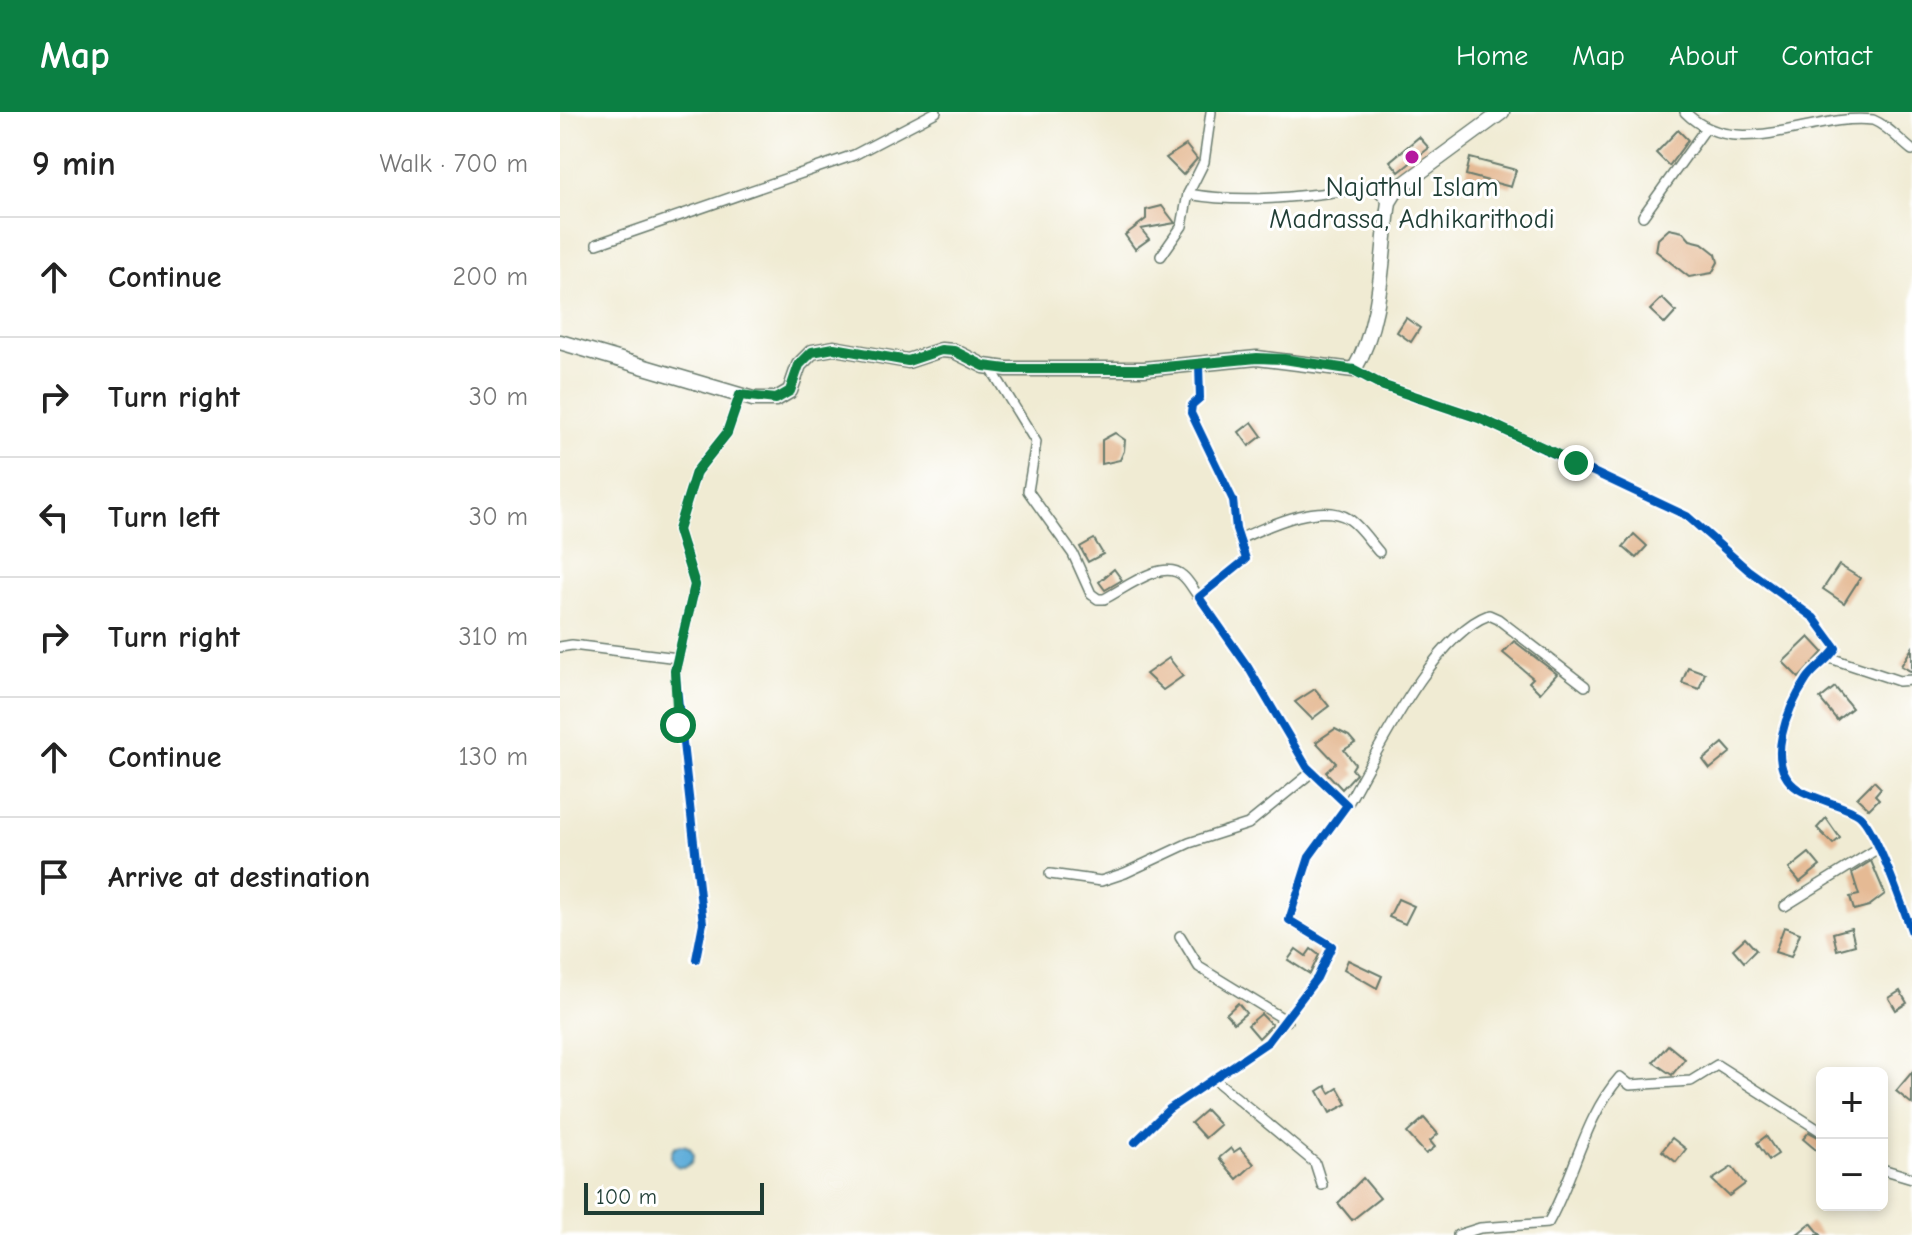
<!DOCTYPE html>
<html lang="en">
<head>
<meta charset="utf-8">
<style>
  :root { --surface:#fff; --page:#f2f2f2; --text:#222; --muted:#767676; --line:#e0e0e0; --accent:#0b8043 }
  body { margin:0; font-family:"Comic Neue",sans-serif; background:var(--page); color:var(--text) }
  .controls { position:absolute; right:24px; bottom:24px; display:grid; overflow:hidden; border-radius:12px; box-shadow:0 4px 12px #0003 }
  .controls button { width:72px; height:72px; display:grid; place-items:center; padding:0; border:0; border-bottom:2px solid var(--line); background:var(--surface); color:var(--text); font:40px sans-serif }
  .scale { position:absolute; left:24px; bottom:20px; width:180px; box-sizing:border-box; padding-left:8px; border:4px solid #1f3d34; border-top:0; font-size:22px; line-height:28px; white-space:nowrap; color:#1f3d34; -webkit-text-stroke:6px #fff; paint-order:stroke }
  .stop { position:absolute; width:24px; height:24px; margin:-18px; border:6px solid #0b8043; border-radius:50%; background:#fff }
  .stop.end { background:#0b8043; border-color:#fff; box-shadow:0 2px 8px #0008 }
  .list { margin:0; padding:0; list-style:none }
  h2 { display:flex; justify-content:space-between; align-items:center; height:104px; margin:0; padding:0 32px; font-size:34px }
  h2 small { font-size:26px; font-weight:400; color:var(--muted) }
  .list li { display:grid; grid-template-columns:52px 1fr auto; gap:24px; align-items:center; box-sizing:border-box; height:120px; padding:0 32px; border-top:2px solid var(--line) }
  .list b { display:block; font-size:30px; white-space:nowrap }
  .list em { font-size:26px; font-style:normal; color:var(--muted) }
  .icon { flex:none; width:44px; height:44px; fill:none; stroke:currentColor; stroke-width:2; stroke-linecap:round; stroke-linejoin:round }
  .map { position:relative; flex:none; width:1352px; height:1123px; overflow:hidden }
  header { display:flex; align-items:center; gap:48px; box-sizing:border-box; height:112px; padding:0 40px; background:var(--accent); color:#fff }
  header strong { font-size:38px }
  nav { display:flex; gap:44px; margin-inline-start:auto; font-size:28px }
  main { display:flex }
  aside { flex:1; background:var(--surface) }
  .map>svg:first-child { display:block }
  .water { fill:#60aeda; stroke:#407687; stroke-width:2 }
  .building { fill:#e5ba94 }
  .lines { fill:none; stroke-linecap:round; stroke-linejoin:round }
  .minor-casing { stroke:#687a6c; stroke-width:12 }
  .secondary-casing { stroke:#687a6c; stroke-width:17 }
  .minor { stroke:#fff; stroke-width:9 }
  .secondary { stroke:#fff; stroke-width:14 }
  .cycleway-casing { stroke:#fff; stroke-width:13 }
  .cycleway { stroke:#0057b8; stroke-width:8 }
  .route { stroke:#0b8043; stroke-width:10 }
  .poi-dot { fill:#b5179e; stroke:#fff; stroke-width:3 }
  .labels { text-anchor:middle; stroke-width:6; stroke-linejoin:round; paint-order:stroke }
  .poi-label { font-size:28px; fill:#1f3d34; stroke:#fff }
</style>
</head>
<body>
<header>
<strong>Map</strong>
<nav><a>Home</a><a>Map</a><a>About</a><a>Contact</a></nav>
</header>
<main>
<aside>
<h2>9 min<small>Walk · 700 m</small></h2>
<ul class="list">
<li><svg class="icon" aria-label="ahead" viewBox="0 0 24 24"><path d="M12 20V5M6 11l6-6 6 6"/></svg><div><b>Continue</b></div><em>200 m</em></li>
<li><svg class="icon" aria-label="right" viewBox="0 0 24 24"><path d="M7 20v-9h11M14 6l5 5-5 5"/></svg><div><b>Turn right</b></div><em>30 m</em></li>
<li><svg class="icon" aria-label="left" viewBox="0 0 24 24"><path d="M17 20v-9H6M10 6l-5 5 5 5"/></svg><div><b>Turn left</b></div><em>30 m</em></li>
<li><svg class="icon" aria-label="right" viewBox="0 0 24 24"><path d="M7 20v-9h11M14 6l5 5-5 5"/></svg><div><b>Turn right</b></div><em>310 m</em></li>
<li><svg class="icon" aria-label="ahead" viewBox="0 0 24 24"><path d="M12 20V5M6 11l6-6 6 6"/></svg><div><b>Continue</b></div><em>130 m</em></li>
<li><svg class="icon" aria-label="arrive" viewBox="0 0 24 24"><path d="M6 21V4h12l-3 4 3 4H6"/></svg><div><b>Arrive at destination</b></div></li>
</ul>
</aside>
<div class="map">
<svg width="1352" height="1123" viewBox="0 0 1352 1123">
  <rect width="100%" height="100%" fill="#fff"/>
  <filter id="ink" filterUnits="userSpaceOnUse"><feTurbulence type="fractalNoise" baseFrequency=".0125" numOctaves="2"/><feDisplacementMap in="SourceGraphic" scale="16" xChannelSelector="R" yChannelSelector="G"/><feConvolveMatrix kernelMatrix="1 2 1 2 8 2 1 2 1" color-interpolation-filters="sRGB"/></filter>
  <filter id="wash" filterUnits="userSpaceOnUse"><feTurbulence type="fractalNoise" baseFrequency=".006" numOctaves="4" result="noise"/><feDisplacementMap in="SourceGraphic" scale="32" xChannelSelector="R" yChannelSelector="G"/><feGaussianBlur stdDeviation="1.8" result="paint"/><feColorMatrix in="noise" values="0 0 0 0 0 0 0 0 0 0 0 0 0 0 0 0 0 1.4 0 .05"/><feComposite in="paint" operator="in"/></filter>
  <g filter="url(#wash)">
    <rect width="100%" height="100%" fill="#f0ebd3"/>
    <circle class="water" cx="122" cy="1044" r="11"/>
    <g id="blocks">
      <g class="building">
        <polygon points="1118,18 1128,28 1109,54 1096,41"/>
        <polygon points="859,25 869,36 839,60 830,49"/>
        <polygon points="626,33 637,47 623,63 606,46"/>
        <polygon points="910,46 956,58 951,75 906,63"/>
        <polygon points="602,94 615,111 581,117 589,127 575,137 565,123 586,107 586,98"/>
        <polygon points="1109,117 1123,120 1130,128 1142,131 1156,142 1158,150 1152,161 1129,165 1096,139 1098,127"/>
        <polygon points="1102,186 1116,200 1105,212 1090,198"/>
        <polygon points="846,206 860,216 851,230 837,220"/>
        <polygon points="692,310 702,324 689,334 679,320"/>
        <polygon points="555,321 565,328 564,339 560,348 542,352 542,328"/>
        <polygon points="1074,422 1087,434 1076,446 1063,435"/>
        <polygon points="534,427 543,442 528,450 520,435"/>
        <polygon points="1279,453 1300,466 1284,491 1263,477"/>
        <polygon points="554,457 562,468 545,478 539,470"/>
        <polygon points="1249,525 1263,540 1239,566 1223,550"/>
        <polygon points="954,529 997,562 980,581 969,570 973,566 943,541"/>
        <polygon points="1352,536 1352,560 1341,554"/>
        <polygon points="609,546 623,564 603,578 586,562"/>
        <polygon points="1128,555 1145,561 1139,577 1122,571"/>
        <polygon points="1275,575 1292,596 1277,608 1260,587"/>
        <polygon points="755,577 769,594 752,607 735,590"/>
        <polygon points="775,617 789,624 795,631 784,638 795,652 792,657 796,662 782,677 766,660 776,651 756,630"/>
        <polygon points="1163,631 1171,640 1150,657 1143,648"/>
        <polygon points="1314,669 1321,676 1315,683 1319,687 1309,697 1297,686"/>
        <polygon points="1266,706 1280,726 1273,732 1257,716"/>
        <polygon points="1249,741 1260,754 1240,770 1229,757"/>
        <polygon points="1311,749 1325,782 1309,794 1294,798 1290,785 1299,783 1292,761"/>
        <polygon points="838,787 854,794 845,812 829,805"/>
        <polygon points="1224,815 1240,821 1231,845 1215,840"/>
        <polygon points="1291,816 1295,833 1277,838 1273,821"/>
        <polygon points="1185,826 1196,838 1184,850 1173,837"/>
        <polygon points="736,837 746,844 751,837 759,843 750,862 728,848"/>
        <polygon points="788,848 822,864 817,876 784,857"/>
        <polygon points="1340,879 1347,891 1336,898 1329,886"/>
        <polygon points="678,891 686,901 674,911 666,902"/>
        <polygon points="701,902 712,913 699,926 688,913"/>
        <polygon points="1108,933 1125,947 1112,963 1093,950"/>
        <polygon points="1352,960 1352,992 1336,979"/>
        <polygon points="766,974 770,981 778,976 787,992 770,1001 758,979"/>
        <polygon points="646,998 660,1013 645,1026 631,1011"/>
        <polygon points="864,1006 878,1022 870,1029 875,1035 866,1042 847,1021"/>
        <polygon points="1249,1020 1262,1027 1262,1043 1243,1027"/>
        <polygon points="1206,1024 1218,1042 1209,1048 1197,1031"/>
        <polygon points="1112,1026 1126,1037 1116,1050 1102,1039"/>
        <polygon points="671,1036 674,1040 680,1036 694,1052 677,1067 659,1046"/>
        <polygon points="1172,1055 1185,1072 1169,1084 1152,1068"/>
        <polygon points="803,1066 820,1086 792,1108 778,1091"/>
        <polygon points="1251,1111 1261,1123 1236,1123"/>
      </g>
    </g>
  </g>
  <g filter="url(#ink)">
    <use href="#blocks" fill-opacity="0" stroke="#687a6c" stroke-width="2"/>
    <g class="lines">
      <defs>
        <g id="minor">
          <path d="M1125,0C1176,52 1253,0 1313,8C1328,14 1339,28 1352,38"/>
          <polyline points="628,82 644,50 651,0"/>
          <polyline points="1083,104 1146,16"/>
          <polyline points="37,132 294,43 376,0"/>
          <path d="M601,144L622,114L628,82C690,93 751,83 814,75L829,90"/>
          <path d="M430,255L476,330L468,379L513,442L531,482L538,487H544C563,478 603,445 623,464C629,469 634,479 639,485"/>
          <path d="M794,258L824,274L919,306L1127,404L1188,458L1254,506L1276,536C1267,550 1255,555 1247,567C1228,595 1202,653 1238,677C1253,687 1291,695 1300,704C1316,718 1344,798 1352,821"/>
          <path d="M679,427C706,415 761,388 789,407C800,414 810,430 819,440"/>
          <polyline points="0,535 12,533 118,546"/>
          <polyline points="1270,546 1339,569 1352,568"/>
          <path d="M787,693C817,641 873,523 929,503L938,507L1025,574"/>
          <polyline points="490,762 541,769 565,761 629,731 688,712 752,660"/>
          <polyline points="1225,794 1317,737"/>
          <polyline points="620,824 639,855 727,909"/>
          <polyline points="136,847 143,811 115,559 135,473 118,418 136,360 167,321 180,283"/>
          <polyline points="654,967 755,1051 762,1073"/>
          <polyline points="575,1030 609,997 708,930 757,866 772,834 729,808 749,745 787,693 747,655 688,555 639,485 686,447 676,417 673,388 631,301 632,293 640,286 639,252"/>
          <polyline points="1322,1057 1352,1066"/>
          <path d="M898,1123L920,1116L988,1111C1015,1063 1024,1006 1060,965L1070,973L1131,969L1157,953L1262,1020"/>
        </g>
        <path id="secondary" d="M0,230L193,287H216L230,279L239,253L252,240L274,236L348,249L381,238L394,239L424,254L447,257H584L697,246L794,258C823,209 821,145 829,90L837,77L942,0"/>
      </defs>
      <use href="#minor" class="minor-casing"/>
      <use href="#secondary" class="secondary-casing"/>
      <use href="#minor" class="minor"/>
      <use href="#secondary" class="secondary"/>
      <defs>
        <g id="cycleway">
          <path d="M794,258L824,274L919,306L1127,404L1188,458L1254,506L1276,536C1267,550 1255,555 1247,567C1228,595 1202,653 1238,677C1253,687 1291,695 1300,704C1316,718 1344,798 1352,821"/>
          <polyline points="136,847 143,811 115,559 135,473 118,418 136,360 167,321 180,283"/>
          <polyline points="575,1030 609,997 708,930 757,866 772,834 729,808 749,745 787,693 747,655 688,555 639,485 686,447 676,417 673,388 631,301 632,293 640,286 639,252"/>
        </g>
      </defs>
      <use href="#cycleway" class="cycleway-casing"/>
      <use href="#cycleway" class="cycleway"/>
    </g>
  </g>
  <g class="lines" filter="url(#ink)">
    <polyline class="route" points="118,613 115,559 135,473 118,418 136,360 167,321 180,283 216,287 230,279 239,253 252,240 274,236 348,249 381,238 394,239 424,254 447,257 584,257 697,246 724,247 794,258 824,274 919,306 1016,351"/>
  </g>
  <circle class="poi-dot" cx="852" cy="45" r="8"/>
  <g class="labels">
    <g class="poi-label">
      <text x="852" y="84">Najathul Islam<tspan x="852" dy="32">Madrassa, Adhikarithodi</tspan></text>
    </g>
  </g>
</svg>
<div class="controls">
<button>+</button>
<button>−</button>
</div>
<div class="scale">100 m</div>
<div class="stop" style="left:118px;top:613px"></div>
<div class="stop end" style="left:1016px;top:351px"></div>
</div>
</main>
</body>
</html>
